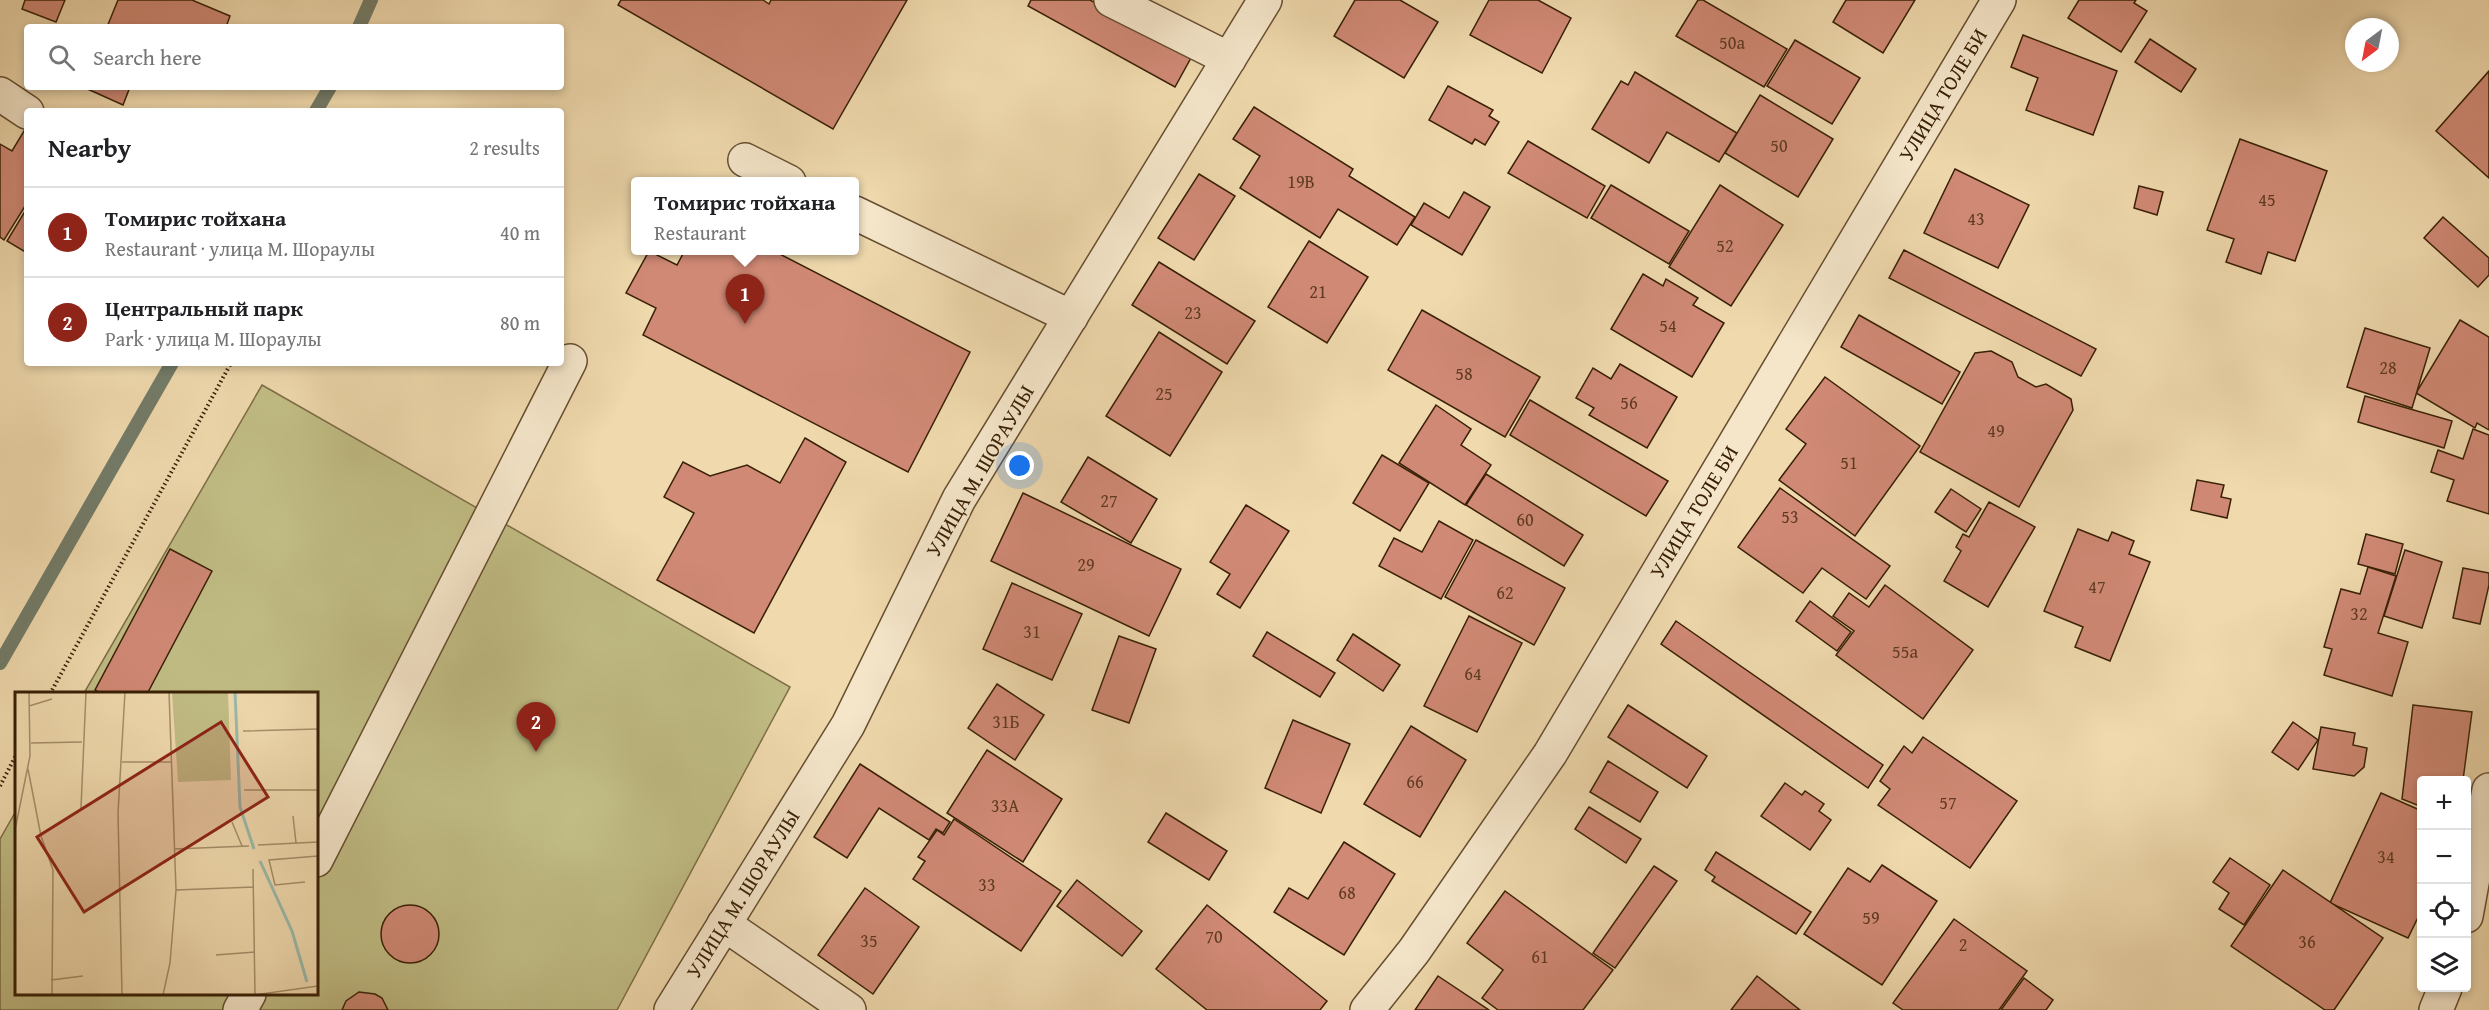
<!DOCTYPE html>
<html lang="en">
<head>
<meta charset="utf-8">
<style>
  :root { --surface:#fff; --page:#f2f2f2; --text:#202124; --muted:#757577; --line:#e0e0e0; --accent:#8f2418 }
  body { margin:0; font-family:"Gentium Book Plus",serif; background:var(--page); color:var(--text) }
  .controls { position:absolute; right:18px; bottom:18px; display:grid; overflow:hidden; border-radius:6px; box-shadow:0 3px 9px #0003 }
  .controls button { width:54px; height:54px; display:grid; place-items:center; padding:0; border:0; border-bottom:2px solid var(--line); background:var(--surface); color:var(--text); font:30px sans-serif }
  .compass { position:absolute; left:2345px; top:18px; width:54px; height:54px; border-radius:50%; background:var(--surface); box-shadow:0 3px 9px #0003; rotate:212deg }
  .you { position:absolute; left:1020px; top:466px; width:21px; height:21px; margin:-15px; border:4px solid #fff; border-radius:50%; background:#1a73e8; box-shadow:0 0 0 9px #1a73e833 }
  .badge { display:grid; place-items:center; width:39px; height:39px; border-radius:50%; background:var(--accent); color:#fff; font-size:20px; font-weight:700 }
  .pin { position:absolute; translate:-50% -50px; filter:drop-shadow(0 2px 3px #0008) }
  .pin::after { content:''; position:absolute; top:32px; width:21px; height:18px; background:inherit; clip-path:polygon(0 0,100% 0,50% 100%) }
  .popup { position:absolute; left:631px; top:177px; width:228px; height:78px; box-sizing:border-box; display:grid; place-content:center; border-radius:6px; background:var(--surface); filter:drop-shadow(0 2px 4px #0005); font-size:20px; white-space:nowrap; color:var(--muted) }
  .popup b { font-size:22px; color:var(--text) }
  .popup::after { content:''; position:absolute; left:50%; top:100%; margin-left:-12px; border:12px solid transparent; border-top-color:var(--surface) }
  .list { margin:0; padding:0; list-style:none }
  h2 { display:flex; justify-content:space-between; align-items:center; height:78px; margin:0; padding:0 24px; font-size:26px }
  h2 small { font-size:20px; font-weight:400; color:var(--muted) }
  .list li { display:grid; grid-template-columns:39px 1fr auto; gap:18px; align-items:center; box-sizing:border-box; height:90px; padding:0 24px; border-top:2px solid var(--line) }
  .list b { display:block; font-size:22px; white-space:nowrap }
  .list p { margin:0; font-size:20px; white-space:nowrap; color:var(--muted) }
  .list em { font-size:20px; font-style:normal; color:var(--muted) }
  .icon { flex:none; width:33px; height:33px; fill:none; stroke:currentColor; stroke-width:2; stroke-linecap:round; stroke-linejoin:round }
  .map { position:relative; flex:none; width:2489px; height:1010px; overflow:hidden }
  .search { position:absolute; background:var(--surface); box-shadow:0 3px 9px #0003; left:24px; top:24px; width:540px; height:66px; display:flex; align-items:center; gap:15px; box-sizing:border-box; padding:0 21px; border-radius:6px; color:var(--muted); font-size:22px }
  .panel { position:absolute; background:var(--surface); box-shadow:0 3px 9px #0003; left:24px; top:108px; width:540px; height:258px; border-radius:6px }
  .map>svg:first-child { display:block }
  .green { fill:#c1bd85; stroke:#7d6e46; stroke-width:1.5 }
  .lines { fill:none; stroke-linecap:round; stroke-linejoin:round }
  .stream { stroke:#737c69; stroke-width:14 }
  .building { fill:#d08975; stroke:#392006; stroke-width:1.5 }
  .minor-casing { stroke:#664e30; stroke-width:36 }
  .path { stroke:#392006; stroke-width:4; stroke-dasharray:1.5 3; stroke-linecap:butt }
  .minor { stroke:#f5e6ca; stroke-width:33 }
  .labels { text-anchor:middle; stroke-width:4.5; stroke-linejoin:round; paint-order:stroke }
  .number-label { font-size:18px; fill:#5f3a22 }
  .street-label { font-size:21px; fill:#392006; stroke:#f5e6ca }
  .inset-river { fill:none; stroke:#9abaab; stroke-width:3 }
  .inset-road { fill:none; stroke:#a68f6a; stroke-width:1.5 }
  .view { fill:#8f2418; fill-opacity:0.15; stroke:#8f2418; stroke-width:3 }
  .inset-edge { fill:none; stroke:#392006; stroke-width:3 }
</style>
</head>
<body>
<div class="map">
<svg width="2489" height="1010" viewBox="0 0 2489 1010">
  <rect width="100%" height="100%" fill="#efd9ad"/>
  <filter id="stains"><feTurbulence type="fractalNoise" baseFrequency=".00333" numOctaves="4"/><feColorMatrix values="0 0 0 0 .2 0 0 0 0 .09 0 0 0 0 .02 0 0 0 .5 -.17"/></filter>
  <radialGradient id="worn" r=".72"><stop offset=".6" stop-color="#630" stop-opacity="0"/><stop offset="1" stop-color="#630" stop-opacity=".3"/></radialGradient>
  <polygon class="green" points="262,385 790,687 617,1010 0,1010 0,839 16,811 16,994 316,994 316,694 84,693"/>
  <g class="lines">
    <g class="stream">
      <polyline points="359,27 371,0"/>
      <polyline points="316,111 330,87"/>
      <polyline points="0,663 172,363"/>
    </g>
  </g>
  <g class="building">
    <polygon points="25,0 65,0 56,22 22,9"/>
    <polygon points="118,0 192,0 230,16 226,27 107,27"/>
    <polygon points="621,0 763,0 769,4 771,0 907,0 833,129 618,5"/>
    <polygon points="1031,0 1090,0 1192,56 1175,87 1028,6"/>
    <polygon points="1355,0 1400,0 1438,22 1404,78 1334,36"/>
    <polygon points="1489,0 1538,0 1571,18 1542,73 1470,35"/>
    <polygon points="1698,0 1703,0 1787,49 1764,87 1676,36"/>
    <polygon points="1846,0 1915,0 1883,53 1833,22"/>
    <polygon points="2079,0 2136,0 2134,3 2147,11 2121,52 2068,18"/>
    <polygon points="2023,35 2117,71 2093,135 2026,110 2038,78 2011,67"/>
    <polygon points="2150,39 2196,69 2181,92 2135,62"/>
    <polygon points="1795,40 1860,78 1832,124 1767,86"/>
    <polygon points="2489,71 2489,178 2436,131"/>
    <polygon points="1635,72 1737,133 1719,162 1667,132 1649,163 1592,129 1621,81 1628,85"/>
    <polygon points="1448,86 1493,110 1489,116 1499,122 1485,145 1475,139 1472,144 1429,120"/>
    <polygon points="83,87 130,87 123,105"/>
    <polygon points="1760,95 1833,139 1798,197 1725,153"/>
    <polygon points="1254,107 1353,169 1349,176 1415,217 1397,245 1338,209 1320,238 1240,188 1260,156 1233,139"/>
    <polygon points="24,131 27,133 27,203 4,240 0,237 0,144 12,151"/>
    <polygon points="2240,139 2327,171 2295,261 2268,252 2261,274 2226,262 2234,239 2207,230"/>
    <polygon points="1528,141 1605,186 1587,218 1508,173"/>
    <polygon points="1955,169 2029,205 1998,268 1924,233"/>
    <polygon points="1199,174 1235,196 1194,260 1158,238"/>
    <polygon points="1611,185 1689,231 1669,264 1591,218"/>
    <polygon points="1720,185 1783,225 1731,306 1669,267"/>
    <polygon points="2139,186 2163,192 2157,215 2134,208"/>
    <polygon points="1464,192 1490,207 1462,255 1411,225 1424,203 1449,218"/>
    <polygon points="27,208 27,253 7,241"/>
    <polygon points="2443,217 2489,258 2489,275 2478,287 2424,238"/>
    <polygon points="1309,241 1368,277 1327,343 1268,307"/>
    <polygon points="685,250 772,250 970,352 908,472 643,335 656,308 626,293 649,251 677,265"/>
    <polygon points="1904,250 2096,349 2081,376 1889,278"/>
    <polygon points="1159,262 1255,321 1227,364 1132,305"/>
    <polygon points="1643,274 1663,286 1666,279 1698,298 1693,305 1724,323 1692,377 1611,329"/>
    <polygon points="1422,310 1540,377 1505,437 1388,370"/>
    <polygon points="1859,315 1960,372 1942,404 1841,347"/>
    <polygon points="2460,320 2489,337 2489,430 2477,423 2475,428 2416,393"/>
    <polygon points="2365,328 2430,348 2412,408 2347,387"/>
    <polygon points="1159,332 1222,372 1170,456 1106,416"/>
    <polygon points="1991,351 2012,362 2018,377 2036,387 2046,384 2071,399 2073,410 2019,507 1920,452 1975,353"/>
    <polygon points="1620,364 1677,397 1647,448 1589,415 1594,408 1576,398 1593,368 1611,379"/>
    <polygon points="1825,377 1920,446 1855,536 1779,480 1806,444 1786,429"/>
    <polygon points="2365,396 2452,421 2444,448 2358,422"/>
    <polygon points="1530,400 1668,481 1646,516 1510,435"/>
    <polygon points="1436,405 1471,429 1461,445 1491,465 1465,505 1399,463"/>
    <polygon points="2473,429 2489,435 2489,514 2447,501 2454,480 2431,472 2438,450 2463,459"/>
    <polygon points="805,438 846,462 754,633 657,580 694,513 664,497 683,462 710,476 747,465 780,483"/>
    <polygon points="1382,455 1429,483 1400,531 1353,503"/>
    <polygon points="1088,457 1157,499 1131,543 1061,502"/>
    <polygon points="1486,474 1583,535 1564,566 1466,505"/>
    <polygon points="2197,480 2224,485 2221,497 2231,499 2227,518 2191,510"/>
    <polygon points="1780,488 1890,566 1866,599 1822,568 1803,593 1738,547"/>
    <polygon points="1951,489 1981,509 1966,532 1935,512"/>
    <polygon points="1023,493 1181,569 1149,636 991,561"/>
    <polygon points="1989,502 2035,527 1988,607 1944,581 1961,551 1956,547 1963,534 1969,537"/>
    <polygon points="1246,505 1289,531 1240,608 1217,594 1230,574 1210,562"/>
    <polygon points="1439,521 1473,540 1441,599 1379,566 1394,538 1422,552"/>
    <polygon points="2078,529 2108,541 2112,532 2134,541 2129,554 2150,562 2110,661 2075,647 2083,627 2044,611"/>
    <polygon points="2366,534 2403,544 2395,574 2358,564"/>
    <polygon points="1476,540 1565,588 1534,645 1445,597"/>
    <polygon points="170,549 212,571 147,694 102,694 95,690"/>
    <polygon points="2405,550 2442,562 2422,628 2384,616"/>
    <polygon points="2368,567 2396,576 2378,633 2408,642 2392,696 2324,675 2332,649 2324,647 2341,589 2360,594"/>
    <polygon points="2463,568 2489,573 2489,585 2480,624 2453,618"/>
    <polygon points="1012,583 1082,614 1052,680 983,649"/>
    <polygon points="1885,585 1973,650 1923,719 1836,655 1854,631 1833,616 1849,593 1869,607"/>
    <polygon points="1810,601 1851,632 1837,651 1796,621"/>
    <polygon points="1469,616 1522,643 1477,732 1424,706"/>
    <polygon points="1676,621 1883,765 1868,788 1661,644"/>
    <polygon points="1267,632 1335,673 1320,697 1253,656"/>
    <polygon points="1353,634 1400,665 1383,691 1337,660"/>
    <polygon points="1119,636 1156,649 1129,723 1092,710"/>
    <polygon points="997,684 1044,715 1015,760 968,728"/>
    <polygon points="1628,705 1707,756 1687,788 1608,737"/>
    <polygon points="2413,705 2472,712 2463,780 2422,780 2422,807 2402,799"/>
    <polygon points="1293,720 1350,744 1321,813 1265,788"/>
    <polygon points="2293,722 2318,740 2298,770 2272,752"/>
    <polygon points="1411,726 1466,760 1420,837 1364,804"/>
    <polygon points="2321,727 2355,733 2353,745 2367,748 2364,767 2354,776 2313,769"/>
    <polygon points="1923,737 2017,801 1970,868 1878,805 1890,789 1880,781 1904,746 1912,753"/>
    <polygon points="987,750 1062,799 1023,862 947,813"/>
    <polygon points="1608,761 1658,792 1640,822 1590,792"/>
    <polygon points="860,764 950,822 943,833 936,829 929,840 879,808 847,858 814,837"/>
    <polygon points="1785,783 1802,795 1805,791 1824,804 1819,811 1831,820 1810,850 1761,816"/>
    <polygon points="2381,793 2422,811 2422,909 2408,938 2330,903"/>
    <polygon points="1589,807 1641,839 1626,863 1575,829"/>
    <polygon points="1166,813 1227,851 1209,880 1148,842"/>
    <polygon points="954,819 1061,891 1021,951 913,879 925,861 918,857 937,830 944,835"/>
    <polygon points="1344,842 1395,874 1344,955 1274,912 1289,888 1308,899"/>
    <polygon points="1716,852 1811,912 1796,934 1712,881 1715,877 1705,870"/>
    <polygon points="2230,858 2270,885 2244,925 2219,909 2229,893 2213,882"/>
    <polygon points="1882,865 1937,901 1882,985 1804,934 1848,868 1870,882"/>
    <polygon points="1654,866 1677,881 1615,968 1593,953"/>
    <polygon points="2283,870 2383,938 2334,1010 2325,1010 2231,946"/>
    <polygon points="1077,880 1142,931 1122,956 1057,906"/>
    <polygon points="865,888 919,927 873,994 818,955"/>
    <polygon points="1505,891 1613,970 1583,1010 1498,1010 1482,998 1503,970 1467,943"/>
    <polygon points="1207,905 1327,1001 1320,1010 1207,1010 1156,969"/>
    <circle cx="410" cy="934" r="29"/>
    <polygon points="1954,919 2027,971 1999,1010 1903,1010 1893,1003"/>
    <polygon points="1438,976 1489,1010 1415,1010"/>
    <polygon points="1757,976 1800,1010 1731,1010"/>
    <polygon points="2024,978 2053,1000 2046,1010 2001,1010"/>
    <polygon points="359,992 375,994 382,998 388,1010 342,1010 346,1001"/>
  </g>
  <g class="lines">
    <defs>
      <g id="minor">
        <polyline points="1111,0 1229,59"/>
        <polyline points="0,94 27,112"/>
        <polyline points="745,160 789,182"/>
        <polyline points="855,213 1071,317"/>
        <polyline points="316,860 570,361"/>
        <polyline points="2466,916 2489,790"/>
        <polyline points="724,924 849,1010"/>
        <polyline points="240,1010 249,994"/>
        <polyline points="671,1010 848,725 959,499 1265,0"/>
        <polyline points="1367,1010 1414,951 1550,754 1999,0"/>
        <polyline points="2436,1010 2445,988"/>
      </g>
    </defs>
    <use href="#minor" class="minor-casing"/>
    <g class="path">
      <polyline points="50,694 231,363"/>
      <polyline points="0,786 16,755"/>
    </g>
    <use href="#minor" class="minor"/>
  </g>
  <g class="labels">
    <g class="number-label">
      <text x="1732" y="49">50а</text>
      <text x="1779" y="152">50</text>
      <text x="1301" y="188">19В</text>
      <text x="2267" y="206">45</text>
      <text x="1976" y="225">43</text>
      <text x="1725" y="252">52</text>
      <text x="1318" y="298">21</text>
      <text x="1193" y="319">23</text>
      <text x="1668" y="332">54</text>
      <text x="2388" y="374">28</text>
      <text x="1464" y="380">58</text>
      <text x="1164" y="400">25</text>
      <text x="1629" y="409">56</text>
      <text x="1996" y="437">49</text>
      <text x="1849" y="469">51</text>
      <text x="1109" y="507">27</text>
      <text x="1790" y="523">53</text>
      <text x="1525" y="526">60</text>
      <text x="1086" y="571">29</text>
      <text x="2097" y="593">47</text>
      <text x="1505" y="599">62</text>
      <text x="2359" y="620">32</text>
      <text x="1032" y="638">31</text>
      <text x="1905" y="658">55а</text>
      <text x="1473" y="680">64</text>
      <text x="1006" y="728">31Б</text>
      <text x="1415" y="788">66</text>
      <text x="1948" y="809">57</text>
      <text x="1005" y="812">33А</text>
      <text x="2386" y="863">34</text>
      <text x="987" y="891">33</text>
      <text x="1347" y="899">68</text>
      <text x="1871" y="924">59</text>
      <text x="1214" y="943">70</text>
      <text x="869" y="947">35</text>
      <text x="2307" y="948">36</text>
      <text x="1963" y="951">2</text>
      <text x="1540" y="963">61</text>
    </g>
    <g class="street-label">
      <text transform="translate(1943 95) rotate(-59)" y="7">УЛИЦА ТОЛЕ БИ</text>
      <text transform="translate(980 471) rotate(-60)" y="7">УЛИЦА М. ШОРАУЛЫ</text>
      <text transform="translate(1694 512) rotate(-59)" y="7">УЛИЦА ТОЛЕ БИ</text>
      <text transform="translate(743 894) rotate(-58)" y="7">УЛИЦА М. ШОРАУЛЫ</text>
    </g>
  </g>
  <g transform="translate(15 692)">
    <rect width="303" height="303" fill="#efd9ad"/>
    <path d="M157,0H213L216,88L163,90Z" fill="#c1bd85"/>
    <path class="inset-river" d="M220,0L225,115L239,157M245,169L277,239L292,290"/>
    <path class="inset-road" d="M14,14L37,7M228,39L303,37M16,51L67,50M107,70H157M13,77L26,144L38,178L37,303M229,98H303M66,116L71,0M278,124L281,151M217,130L227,154M0,138L15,64L14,0M243,153L303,150M159,157L234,154M238,177L240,303M290,190L260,193L254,168L303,164M161,198L239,195M201,263L240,260M36,288L68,284M107,303L103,121L110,0M148,303L155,271L161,198L154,0M239,303L303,294"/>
    <path class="view" d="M206,30L253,105L69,220L22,145Z"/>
    <rect width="303" height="303" class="inset-edge"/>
  </g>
  <rect width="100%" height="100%" filter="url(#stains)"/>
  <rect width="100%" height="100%" fill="url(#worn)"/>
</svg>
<div class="controls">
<button>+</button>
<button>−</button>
<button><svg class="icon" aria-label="locate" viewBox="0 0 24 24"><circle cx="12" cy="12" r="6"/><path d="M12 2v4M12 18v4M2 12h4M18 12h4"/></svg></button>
<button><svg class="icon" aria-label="layers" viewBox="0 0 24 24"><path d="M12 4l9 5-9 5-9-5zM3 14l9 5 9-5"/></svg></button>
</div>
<svg class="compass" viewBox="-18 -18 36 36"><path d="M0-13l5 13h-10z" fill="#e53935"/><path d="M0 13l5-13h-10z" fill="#757577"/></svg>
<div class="you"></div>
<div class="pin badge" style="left:745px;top:324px">1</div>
<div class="popup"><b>Томирис тойхана</b>Restaurant</div>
<div class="pin badge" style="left:536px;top:752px">2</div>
<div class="search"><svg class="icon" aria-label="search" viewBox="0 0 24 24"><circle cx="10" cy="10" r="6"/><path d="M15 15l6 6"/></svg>Search here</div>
<section class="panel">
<h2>Nearby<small>2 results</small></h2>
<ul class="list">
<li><span class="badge">1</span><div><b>Томирис тойхана</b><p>Restaurant · улица М. Шораулы</p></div><em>40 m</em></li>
<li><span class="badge">2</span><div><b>Центральный парк</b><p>Park · улица М. Шораулы</p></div><em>80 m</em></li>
</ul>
</section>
</div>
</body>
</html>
